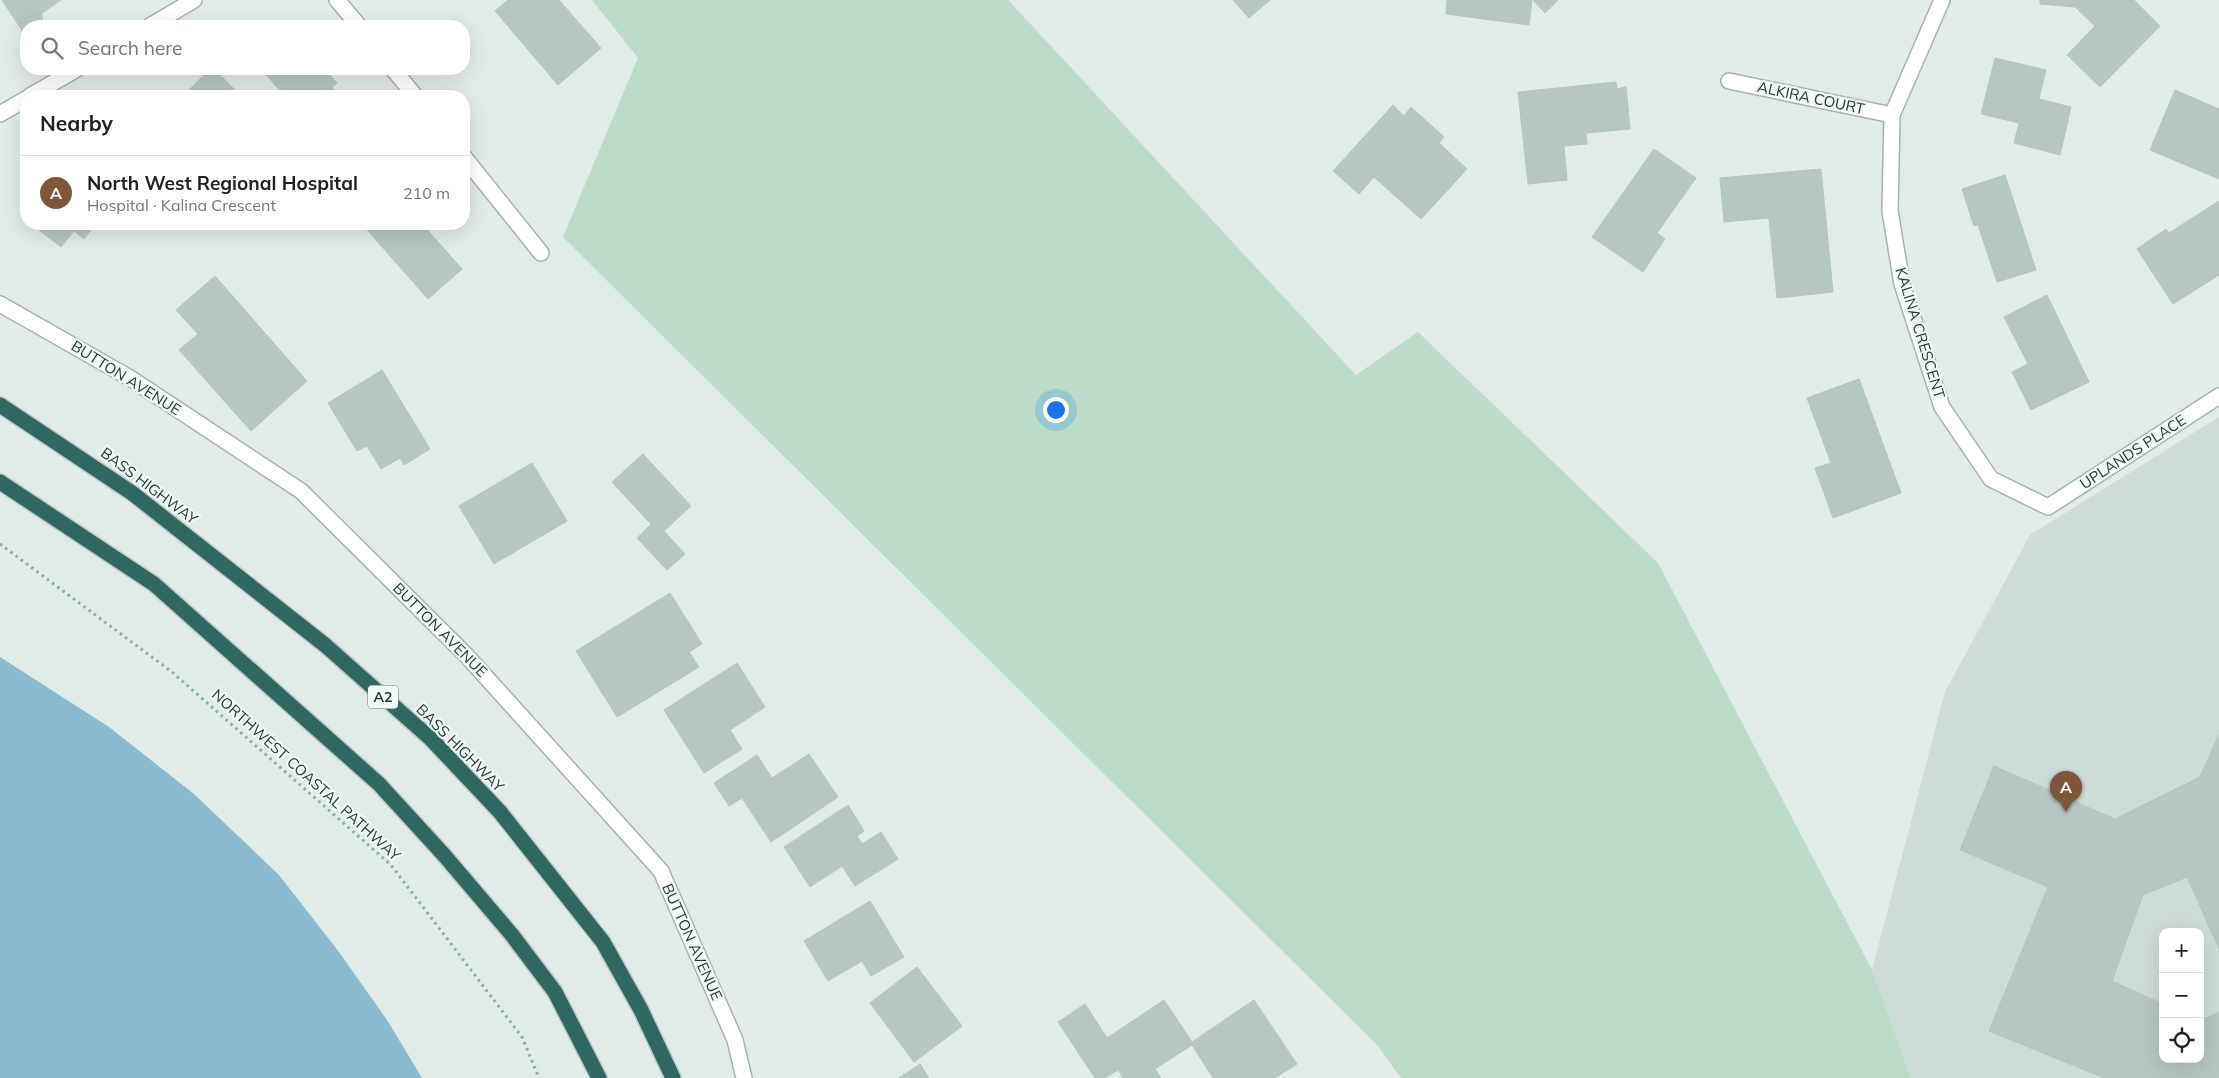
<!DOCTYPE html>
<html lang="en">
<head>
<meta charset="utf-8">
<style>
  :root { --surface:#fff; --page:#f2f2f2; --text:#222; --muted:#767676; --line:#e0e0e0; --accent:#7e563c }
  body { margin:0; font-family:Mulish,sans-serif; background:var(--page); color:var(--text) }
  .controls { position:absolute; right:15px; bottom:15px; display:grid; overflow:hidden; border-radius:10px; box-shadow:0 5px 20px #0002 }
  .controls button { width:45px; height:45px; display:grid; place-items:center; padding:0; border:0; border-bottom:1px solid var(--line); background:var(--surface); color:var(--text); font:25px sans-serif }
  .you { position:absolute; left:1055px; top:409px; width:18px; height:18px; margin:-12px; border:4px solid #fff; border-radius:50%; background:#1a73e8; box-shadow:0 0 0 8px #1a73e833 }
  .badge { display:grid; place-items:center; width:32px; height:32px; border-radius:50%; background:var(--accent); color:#fff; font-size:16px; font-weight:700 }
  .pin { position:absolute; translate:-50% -41px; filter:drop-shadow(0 1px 2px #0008) }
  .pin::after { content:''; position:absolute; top:26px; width:18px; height:15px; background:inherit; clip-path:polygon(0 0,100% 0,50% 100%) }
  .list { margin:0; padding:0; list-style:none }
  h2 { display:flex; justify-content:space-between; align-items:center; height:65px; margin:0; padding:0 20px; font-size:21px }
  h2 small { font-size:16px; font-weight:400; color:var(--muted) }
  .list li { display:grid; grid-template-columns:32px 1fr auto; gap:15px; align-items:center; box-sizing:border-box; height:75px; padding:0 20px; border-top:1px solid var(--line) }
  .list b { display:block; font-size:19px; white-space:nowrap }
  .list p { margin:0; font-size:16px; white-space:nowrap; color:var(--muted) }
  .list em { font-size:16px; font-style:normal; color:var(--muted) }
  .icon { flex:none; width:28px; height:28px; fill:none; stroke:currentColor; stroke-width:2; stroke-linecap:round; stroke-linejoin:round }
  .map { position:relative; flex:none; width:2219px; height:1078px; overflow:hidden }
  .search { position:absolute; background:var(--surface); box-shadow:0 5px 20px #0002; left:20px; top:20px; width:450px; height:55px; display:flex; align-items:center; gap:12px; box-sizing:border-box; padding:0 18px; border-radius:20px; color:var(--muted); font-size:19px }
  .panel { position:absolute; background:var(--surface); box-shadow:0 5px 20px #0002; left:20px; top:90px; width:450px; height:140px; border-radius:20px }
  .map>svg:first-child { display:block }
  .built { fill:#cfdbd7; fill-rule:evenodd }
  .green { fill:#badcc8 }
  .water { fill:#8abacf }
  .building { fill:#b6c6c2; stroke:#b4c4c0 }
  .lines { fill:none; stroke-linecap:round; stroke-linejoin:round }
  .minor-casing { stroke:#a4b3b0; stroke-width:18 }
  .highway-casing { stroke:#c1c8c7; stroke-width:18 }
  .path { stroke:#82aea7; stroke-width:3; stroke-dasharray:2.5 4; stroke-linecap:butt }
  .minor { stroke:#fff; stroke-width:15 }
  .highway { stroke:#2f6763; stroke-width:15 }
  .labels { text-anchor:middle; stroke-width:4.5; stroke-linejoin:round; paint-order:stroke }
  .shield { fill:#f1f8f5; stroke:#607471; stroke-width:1 }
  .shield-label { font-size:14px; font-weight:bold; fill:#223b38 }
  .street-label { font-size:15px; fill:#223b38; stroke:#f1f8f5 }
</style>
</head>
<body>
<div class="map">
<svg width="2219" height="1078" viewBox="0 0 2219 1078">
  <rect width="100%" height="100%" fill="#e1ebe8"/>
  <path class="built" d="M2219,417V1078H1911L1872,970L1945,692L2030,535ZM2163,932H2200V1059H2163Z"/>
  <polygon class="green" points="592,0 1008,0 1356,375 1418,332 1658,563 1872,970 1911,1078 1401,1078 1377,1045 563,237 638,58"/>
  <polygon class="water" points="0,657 109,727 194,794 279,875 339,952 387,1020 422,1078 0,1078"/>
  <g class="building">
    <polygon points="2,0 61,0 41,14 43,19 31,26 26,26 26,30 23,32"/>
    <polygon points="508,0 559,0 601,48 558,85 495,11"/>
    <polygon points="1233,0 1270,0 1249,18"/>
    <polygon points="1447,0 1532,0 1529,25 1446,14"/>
    <polygon points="1533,0 1558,0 1545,13"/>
    <polygon points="2040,0 2134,0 2160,26 2100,87 2067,55 2095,26 2075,7 2040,4"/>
    <polygon points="1995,58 2046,70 2039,99 2071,107 2060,155 2014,143 2019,123 1981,114"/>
    <polygon points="210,69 214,69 241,96 183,96"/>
    <polygon points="261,69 325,69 337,83 332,87 339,96 285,96"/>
    <polygon points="1616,82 1617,89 1626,87 1630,129 1586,133 1587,144 1564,146 1567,180 1528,184 1518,92"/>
    <polygon points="2175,90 2219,109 2219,179 2150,150"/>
    <polygon points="1393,105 1404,116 1411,107 1444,137 1439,143 1467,169 1421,219 1374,177 1359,194 1333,171"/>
    <polygon points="1654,149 1696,178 1657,233 1665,239 1643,272 1592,237"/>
    <polygon points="1821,169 1833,292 1777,298 1769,218 1724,222 1720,178"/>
    <polygon points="2005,175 2036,270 1997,282 1978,225 1974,226 1962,189"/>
    <polygon points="2219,201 2219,275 2173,304 2137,249 2166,229 2169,233"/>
    <polygon points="31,224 95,224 84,239 74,231 61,247"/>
    <polygon points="362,224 422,224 462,269 428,299"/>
    <polygon points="215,276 307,381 251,431 179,350 198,334 176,310"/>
    <polygon points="2047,295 2089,382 2031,410 2012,372 2028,364 2004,317"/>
    <polygon points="382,370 430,449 404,465 400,458 381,469 367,446 357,451 328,403"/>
    <polygon points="1859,379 1901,493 1833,518 1815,468 1831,463 1807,398"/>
    <polygon points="643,454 691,506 664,531 685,554 667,570 637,538 651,524 612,482"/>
    <polygon points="532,463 567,521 494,564 459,506"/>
    <polygon points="670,593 702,644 689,652 699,667 617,717 576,651"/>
    <polygon points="737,663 765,707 730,730 742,749 704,773 664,710"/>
    <polygon points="2219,734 2219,949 2187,877 2143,895 2112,981 2163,1004 2163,1059 2200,1059 2200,1021 2219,1012 2219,1078 2104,1078 1989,1031 2048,887 1960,850 1994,766 2115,819 2200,777"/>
    <polygon points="809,754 838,797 771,842 742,798 729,806 714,783 757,755 772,778"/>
    <polygon points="848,805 864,831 857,836 862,844 881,832 898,859 855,886 842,866 810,887 784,847"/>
    <polygon points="870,901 904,957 871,976 862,961 828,981 804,941"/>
    <polygon points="917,967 962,1026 914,1062 870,1003"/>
    <polygon points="1164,1000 1192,1042 1254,1000 1297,1064 1275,1078 1213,1078 1192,1045 1155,1069 1161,1078 1123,1078 1118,1070 1105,1078 1095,1078 1058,1022 1085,1004 1107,1038"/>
    <polygon points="920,1064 929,1078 899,1078"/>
  </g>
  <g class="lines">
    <defs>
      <g id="minor">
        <polyline points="337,0 359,26"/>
        <polyline points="1942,0 1892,115 1890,211 1902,284 1942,407 1991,479 2048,507 2219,396"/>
        <polyline points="150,26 194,0"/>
        <polyline points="393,69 415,96"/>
        <polyline points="1729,81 1892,115"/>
        <polyline points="30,96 77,69"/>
        <polyline points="0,114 26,99"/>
        <polyline points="464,157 541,253"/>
        <polyline points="0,304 130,378 301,491 466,655 661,871 735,1040 744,1078"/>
      </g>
      <g id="highway">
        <polyline points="0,405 132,493 325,645 431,739 500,812 603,942 641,1010 673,1078"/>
        <polyline points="0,482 154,584 379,784 444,855 512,935 555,992 599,1078"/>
      </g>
    </defs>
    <use href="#minor" class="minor-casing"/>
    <use href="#highway" class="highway-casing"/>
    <polyline class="path" points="0,544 172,672 391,865 522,1037 539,1078"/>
    <use href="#minor" class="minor"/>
    <use href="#highway" class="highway"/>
  </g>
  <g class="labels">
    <rect class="shield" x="368" y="685.5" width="30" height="23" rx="4"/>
    <g class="shield-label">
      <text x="383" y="702">A2</text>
    </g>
    <g class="street-label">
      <text transform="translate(1811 98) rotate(12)" y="5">ALKIRA COURT</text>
      <text transform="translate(1920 333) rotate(73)" y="5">KALINA CRESCENT</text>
      <text transform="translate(126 378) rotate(32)" y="5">BUTTON AVENUE</text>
      <text transform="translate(2133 452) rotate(-33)" y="5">UPLANDS PLACE</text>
      <text transform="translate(149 486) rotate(37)" y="5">BASS HIGHWAY</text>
      <text transform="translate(440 630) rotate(45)" y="5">BUTTON AVENUE</text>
      <text transform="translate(460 748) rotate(45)" y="5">BASS HIGHWAY</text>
      <text transform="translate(306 775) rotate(42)" y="5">NORTHWEST COASTAL PATHWAY</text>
      <text transform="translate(692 942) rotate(66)" y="5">BUTTON AVENUE</text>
    </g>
  </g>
</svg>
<div class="controls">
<button>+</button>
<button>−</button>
<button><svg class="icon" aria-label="locate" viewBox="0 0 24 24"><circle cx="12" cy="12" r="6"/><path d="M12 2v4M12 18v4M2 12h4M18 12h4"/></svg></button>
</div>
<div class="you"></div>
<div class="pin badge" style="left:2066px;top:812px">A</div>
<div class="search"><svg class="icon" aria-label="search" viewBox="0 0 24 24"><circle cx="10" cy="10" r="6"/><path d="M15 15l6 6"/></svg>Search here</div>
<section class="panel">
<h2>Nearby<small></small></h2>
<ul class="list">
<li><span class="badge">A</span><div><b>North West Regional Hospital</b><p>Hospital · Kalina Crescent</p></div><em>210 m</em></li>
</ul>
</section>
</div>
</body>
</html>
